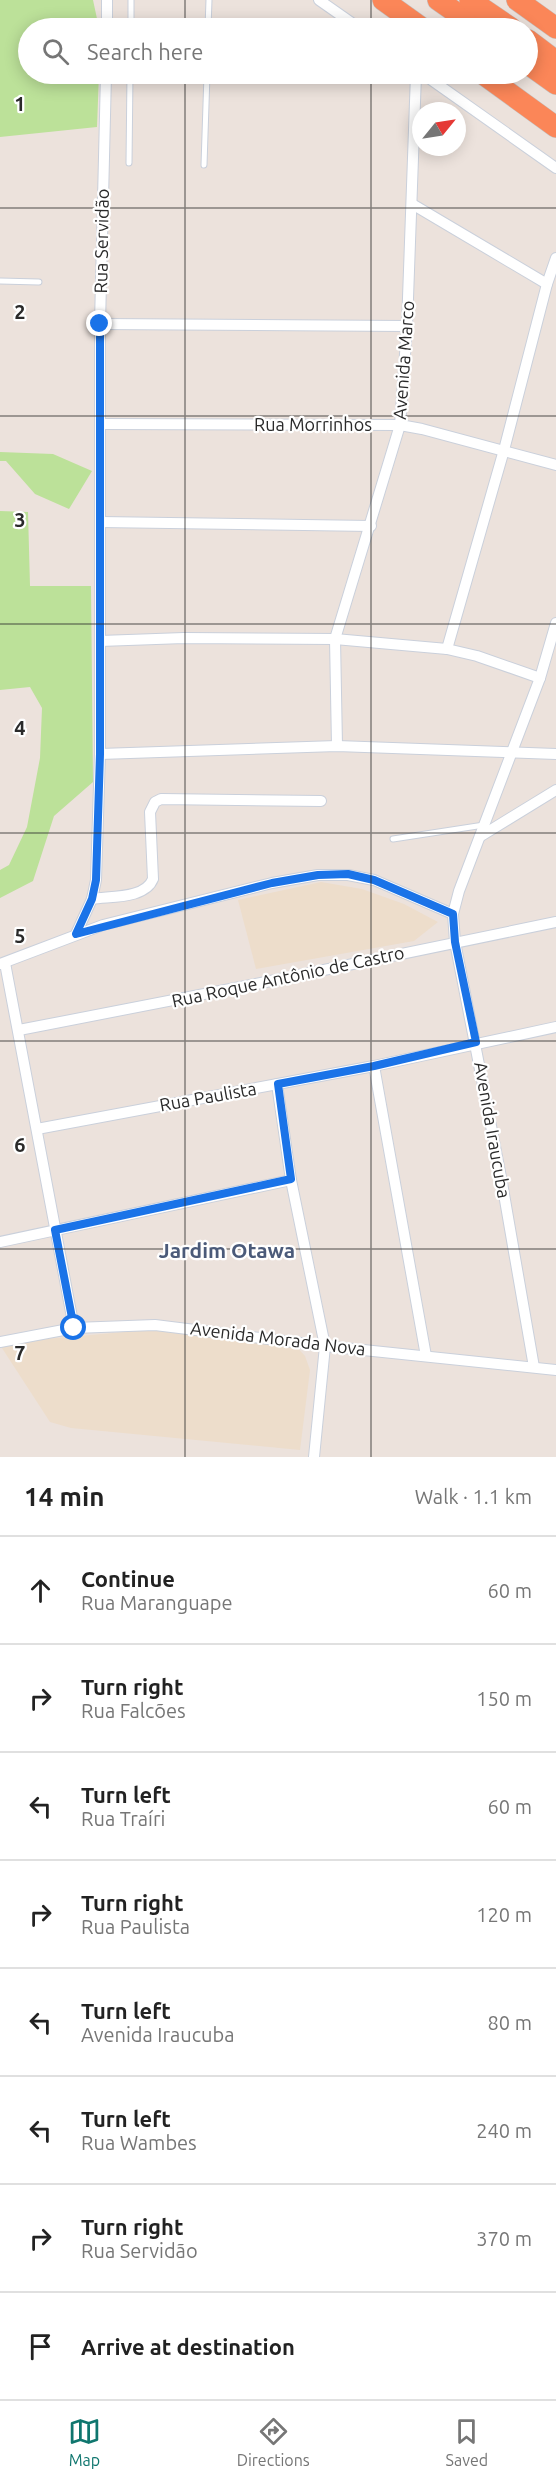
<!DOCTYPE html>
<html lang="en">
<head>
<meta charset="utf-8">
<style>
  :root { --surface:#fff; --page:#f2f2f2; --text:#222; --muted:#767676; --line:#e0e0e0; --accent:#0f766e }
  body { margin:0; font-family:Ubuntu,sans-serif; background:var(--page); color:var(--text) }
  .compass { position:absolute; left:412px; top:102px; width:54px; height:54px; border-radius:50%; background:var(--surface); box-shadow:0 3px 15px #0003; rotate:60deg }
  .stop { position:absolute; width:18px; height:18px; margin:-14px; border:4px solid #1a73e8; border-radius:50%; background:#fff }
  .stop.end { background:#1a73e8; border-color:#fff; box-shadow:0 2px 6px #0008 }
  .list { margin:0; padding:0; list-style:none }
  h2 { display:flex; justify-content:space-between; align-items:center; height:78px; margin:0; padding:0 24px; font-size:26px }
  h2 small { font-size:20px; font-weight:400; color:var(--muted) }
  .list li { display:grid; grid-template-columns:39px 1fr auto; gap:18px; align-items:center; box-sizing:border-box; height:108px; padding:0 24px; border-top:2px solid var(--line) }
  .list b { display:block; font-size:22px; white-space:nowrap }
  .list p { margin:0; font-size:20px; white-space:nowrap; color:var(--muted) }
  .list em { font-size:20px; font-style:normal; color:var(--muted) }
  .icon { flex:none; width:33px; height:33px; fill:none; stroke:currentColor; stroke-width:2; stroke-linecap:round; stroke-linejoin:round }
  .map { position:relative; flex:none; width:556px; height:1457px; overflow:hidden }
  .search { position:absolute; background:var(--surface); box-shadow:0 3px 15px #0003; left:18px; right:18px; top:18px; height:66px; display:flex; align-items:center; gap:15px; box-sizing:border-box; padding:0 21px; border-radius:33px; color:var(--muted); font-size:22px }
  .sheet { height:942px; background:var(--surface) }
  nav { display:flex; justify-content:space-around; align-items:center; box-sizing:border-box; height:84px; border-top:2px solid var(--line); background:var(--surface); font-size:16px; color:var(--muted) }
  nav a { display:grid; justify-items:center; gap:3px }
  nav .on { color:var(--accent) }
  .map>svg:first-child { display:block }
  .education { fill:#edddcb }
  .green { fill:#bce199 }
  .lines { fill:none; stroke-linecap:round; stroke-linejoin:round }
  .service-casing { stroke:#cad0db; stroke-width:7 }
  .minor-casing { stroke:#cad0db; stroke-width:12 }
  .motorway-casing { stroke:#c3c3c3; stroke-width:22 }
  .service { stroke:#fff; stroke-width:5 }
  .minor { stroke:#fff; stroke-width:10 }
  .motorway { stroke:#fb8658; stroke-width:21 }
  .route { stroke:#1a73e8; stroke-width:8 }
  .grid { fill:none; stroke:#2a2a2a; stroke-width:1.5; stroke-opacity:0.55 }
  .labels { text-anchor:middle; stroke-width:4.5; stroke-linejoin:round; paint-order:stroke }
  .street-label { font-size:18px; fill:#2a2a2a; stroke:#fff }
  .quarter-label { font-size:21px; font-weight:bold; fill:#4b5a79; stroke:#fff }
  .grid-label { font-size:20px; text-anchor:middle; font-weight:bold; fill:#2a2a2a; stroke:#fff; stroke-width:4.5; stroke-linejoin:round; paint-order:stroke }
</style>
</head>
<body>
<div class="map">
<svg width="556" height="1457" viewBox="0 0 556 1457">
  <rect width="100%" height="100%" fill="#ece2dc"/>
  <g class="education">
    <polygon points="321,882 362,889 404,904 438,922 414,941 256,969 238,900"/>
    <polygon points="147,1330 295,1345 305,1356 310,1370 300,1450 71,1428 50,1422 0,1345 0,1343"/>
  </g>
  <g class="green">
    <polygon points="0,0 93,0 99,28 28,28 28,74 99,74 97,127 0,137"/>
    <polygon points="0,452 53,454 92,471 69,509 35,494 6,461 0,461"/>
    <polygon points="0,511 28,512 30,586 91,586 93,782 54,816 33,881 0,898 0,870 9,865 27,827 40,758 42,708 30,687 0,690"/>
  </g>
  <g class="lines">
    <defs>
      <g id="service">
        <polyline points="131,28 131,0"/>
        <polyline points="208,28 209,0"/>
        <polyline points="129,163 130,74"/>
        <polyline points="204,165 207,74"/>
        <polyline points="0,281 39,282"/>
        <polyline points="393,839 484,825"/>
      </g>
      <g id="minor">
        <polyline points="319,0 359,28"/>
        <polyline points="107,28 107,0"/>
        <polyline points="423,74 556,168"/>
        <polyline points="412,204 547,284"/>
        <polyline points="100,324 407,326"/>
        <polyline points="102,424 400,425 422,429 556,465"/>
        <polyline points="100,522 371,526"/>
        <polyline points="100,641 184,638 335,639 447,649 477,656 540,678"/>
        <polyline points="447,649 504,450 547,284 556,258"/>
        <polyline points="337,746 335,639 400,425 407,326 416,74"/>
        <polyline points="100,754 337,746 556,754"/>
        <polyline points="481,836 556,790"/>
        <path d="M92,899C111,896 145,899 153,879L150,812L155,802L161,799L321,801"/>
        <polyline points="76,934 92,899 96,880 100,754 100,324 106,74"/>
        <polyline points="5,963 74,1328"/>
        <polyline points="0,964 103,925 272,883 318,875 348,875 374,880 453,914"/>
        <polyline points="19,1030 256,984 556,922"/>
        <polyline points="374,1066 426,1356"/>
        <polyline points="277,1084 291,1180 325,1346 314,1457"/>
        <polyline points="37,1129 374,1066 556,1027"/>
        <polyline points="0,1242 291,1180"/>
        <polyline points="0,1342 74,1328 155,1325 325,1346 556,1370"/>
        <polyline points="534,1367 501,1177 455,942 453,914 459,891 540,678 556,623"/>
      </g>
      <g id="motorway">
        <polyline points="383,0 422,28"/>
        <polyline points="438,0 478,28"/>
        <polyline points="470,0 511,28"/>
        <polyline points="517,0 556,28"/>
        <polyline points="528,40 556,61"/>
        <polyline points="528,64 556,84"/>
        <polyline points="483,74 556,127"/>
      </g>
    </defs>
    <use href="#service" class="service-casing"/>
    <use href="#minor" class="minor-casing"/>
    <use href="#motorway" class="motorway-casing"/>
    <use href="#service" class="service"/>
    <use href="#minor" class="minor"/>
    <use href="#motorway" class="motorway"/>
  </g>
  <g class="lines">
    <polyline class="route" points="74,1328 55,1230 291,1179 278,1084 374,1066 476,1042 455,942 453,914 374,880 348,874 318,875 272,883 76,934 92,899 96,880 100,754 100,324"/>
  </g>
  <path class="grid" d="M185,0V28M371,0V28M185,74V1457M371,74V1457M0,208H556M0,416H556M0,624H556M0,833H556M0,1041H556M0,1249H556"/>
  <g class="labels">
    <g class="street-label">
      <text transform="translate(102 241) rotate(-89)" y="6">Rua Servidão</text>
      <text transform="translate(404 360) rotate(-86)" y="6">Avenida Marco</text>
      <text x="313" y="431">Rua Morrinhos</text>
      <text transform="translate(288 977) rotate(-12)" y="6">Rua Roque Antônio de Castro</text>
      <text transform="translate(208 1097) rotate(-10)" y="6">Rua Paulista</text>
      <text transform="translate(492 1130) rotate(80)" y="6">Avenida Iraucuba</text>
      <text transform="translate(278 1339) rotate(7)" y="6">Avenida Morada Nova</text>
    </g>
    <g class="quarter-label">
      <text x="227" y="1258">Jardim Otawa</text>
    </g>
  </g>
  <g class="grid-label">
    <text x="20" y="111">1</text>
    <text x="20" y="319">2</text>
    <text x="20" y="527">3</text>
    <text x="20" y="735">4</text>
    <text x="20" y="943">5</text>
    <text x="20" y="1152">6</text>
    <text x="20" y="1360">7</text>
  </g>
</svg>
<svg class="compass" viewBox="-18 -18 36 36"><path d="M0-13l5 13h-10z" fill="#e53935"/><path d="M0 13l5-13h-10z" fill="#767676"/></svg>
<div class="stop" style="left:74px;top:1328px"></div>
<div class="stop end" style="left:100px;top:324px"></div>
<div class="search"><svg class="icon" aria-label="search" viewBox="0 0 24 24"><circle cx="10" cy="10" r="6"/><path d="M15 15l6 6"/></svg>Search here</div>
</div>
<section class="sheet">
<h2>14 min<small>Walk · 1.1 km</small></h2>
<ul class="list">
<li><svg class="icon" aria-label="ahead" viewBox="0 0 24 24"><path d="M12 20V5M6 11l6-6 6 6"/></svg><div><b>Continue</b><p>Rua Maranguape</p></div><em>60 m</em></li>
<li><svg class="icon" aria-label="right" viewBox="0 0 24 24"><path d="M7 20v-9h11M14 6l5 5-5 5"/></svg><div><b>Turn right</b><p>Rua Falcões</p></div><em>150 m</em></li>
<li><svg class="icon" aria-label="left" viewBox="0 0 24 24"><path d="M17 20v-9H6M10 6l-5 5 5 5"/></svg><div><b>Turn left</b><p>Rua Traíri</p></div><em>60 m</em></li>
<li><svg class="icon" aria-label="right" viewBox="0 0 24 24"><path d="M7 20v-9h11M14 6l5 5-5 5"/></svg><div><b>Turn right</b><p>Rua Paulista</p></div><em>120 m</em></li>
<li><svg class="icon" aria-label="left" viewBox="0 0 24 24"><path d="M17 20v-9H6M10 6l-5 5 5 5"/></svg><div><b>Turn left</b><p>Avenida Iraucuba</p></div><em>80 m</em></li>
<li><svg class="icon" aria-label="left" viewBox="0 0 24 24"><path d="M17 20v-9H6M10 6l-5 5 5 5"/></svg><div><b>Turn left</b><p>Rua Wambes</p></div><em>240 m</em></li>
<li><svg class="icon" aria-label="right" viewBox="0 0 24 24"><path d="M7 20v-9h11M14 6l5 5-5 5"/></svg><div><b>Turn right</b><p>Rua Servidão</p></div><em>370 m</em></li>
<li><svg class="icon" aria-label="arrive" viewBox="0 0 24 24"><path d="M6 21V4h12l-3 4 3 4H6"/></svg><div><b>Arrive at destination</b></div></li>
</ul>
</section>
<nav>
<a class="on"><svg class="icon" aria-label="map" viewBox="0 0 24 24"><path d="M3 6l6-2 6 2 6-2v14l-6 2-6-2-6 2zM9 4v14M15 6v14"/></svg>Map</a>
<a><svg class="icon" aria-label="directions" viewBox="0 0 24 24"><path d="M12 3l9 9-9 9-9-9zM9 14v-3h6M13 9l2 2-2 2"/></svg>Directions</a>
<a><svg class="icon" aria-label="saved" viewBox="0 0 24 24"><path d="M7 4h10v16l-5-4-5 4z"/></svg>Saved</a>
</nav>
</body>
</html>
